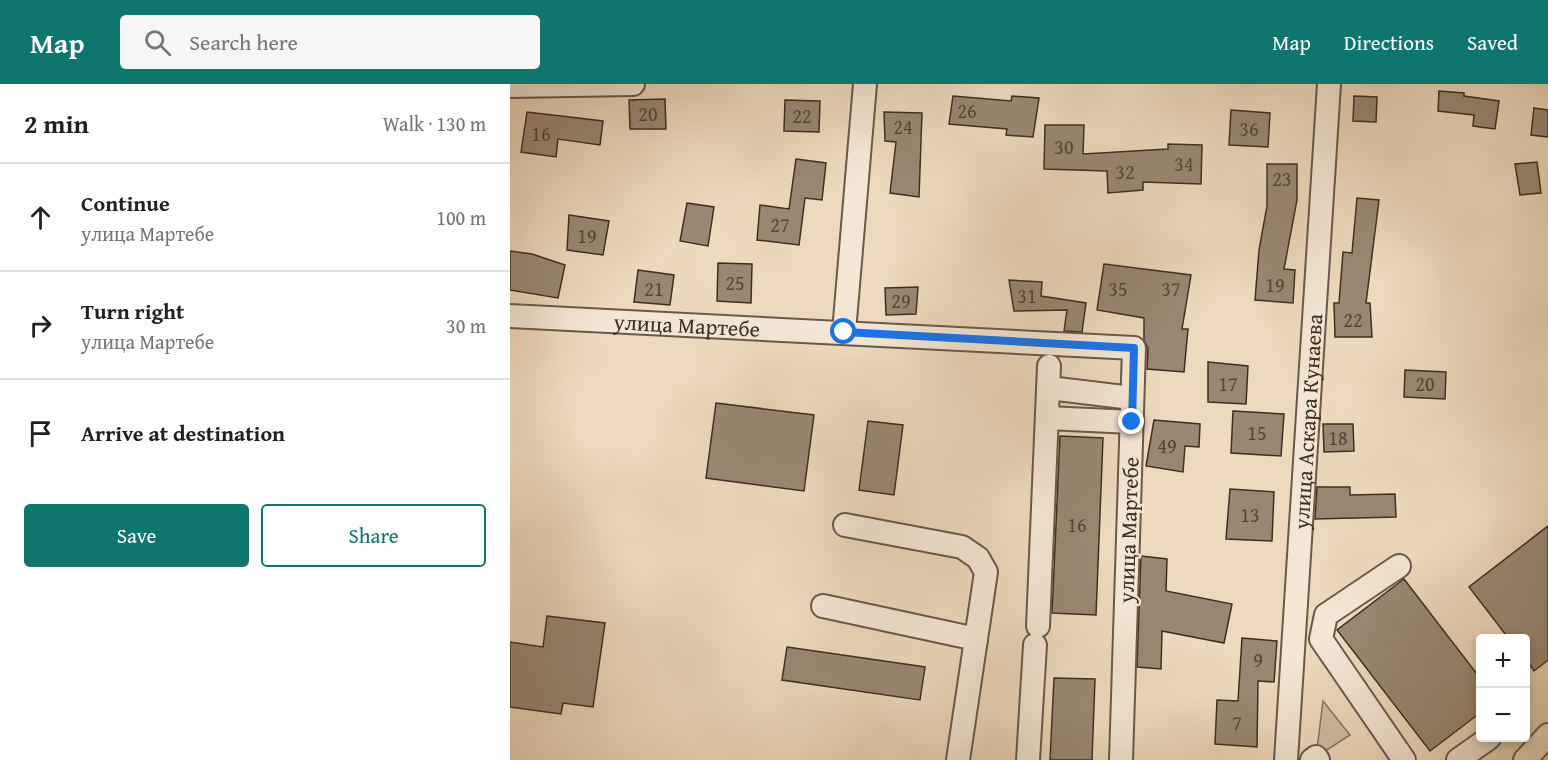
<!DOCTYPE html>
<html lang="en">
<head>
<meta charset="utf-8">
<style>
  :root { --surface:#fff; --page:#f6f6f6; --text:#202124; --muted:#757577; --line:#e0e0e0; --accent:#0f766e }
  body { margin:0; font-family:"Gentium Book Plus",serif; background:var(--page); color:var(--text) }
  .controls { position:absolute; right:18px; bottom:18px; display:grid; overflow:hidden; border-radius:6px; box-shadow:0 3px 9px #0003 }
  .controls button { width:54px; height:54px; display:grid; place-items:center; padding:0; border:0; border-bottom:2px solid var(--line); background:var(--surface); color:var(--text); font:30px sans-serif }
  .stop { position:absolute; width:18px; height:18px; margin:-14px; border:4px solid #1a73e8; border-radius:50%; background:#fff }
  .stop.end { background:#1a73e8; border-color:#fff; box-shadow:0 2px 6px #0008 }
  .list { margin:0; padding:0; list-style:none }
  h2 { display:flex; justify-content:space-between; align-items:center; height:78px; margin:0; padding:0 24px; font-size:26px }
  h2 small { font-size:20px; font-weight:400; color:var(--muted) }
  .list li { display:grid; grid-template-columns:39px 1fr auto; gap:18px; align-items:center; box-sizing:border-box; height:108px; padding:0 24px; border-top:2px solid var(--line) }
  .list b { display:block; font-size:22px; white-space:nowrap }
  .list p { margin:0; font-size:20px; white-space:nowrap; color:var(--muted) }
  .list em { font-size:20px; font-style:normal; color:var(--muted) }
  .actions { display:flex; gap:12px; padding:18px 24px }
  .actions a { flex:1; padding:14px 0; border:2px solid var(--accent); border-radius:6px; text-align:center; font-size:21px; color:var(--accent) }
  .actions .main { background:var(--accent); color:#fff }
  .icon { flex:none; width:33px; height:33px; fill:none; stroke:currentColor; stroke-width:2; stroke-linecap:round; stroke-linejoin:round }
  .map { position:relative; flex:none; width:1038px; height:676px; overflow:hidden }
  header { display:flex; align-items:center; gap:36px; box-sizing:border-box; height:84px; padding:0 30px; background:var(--accent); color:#fff }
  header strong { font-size:28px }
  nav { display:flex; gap:33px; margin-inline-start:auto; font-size:21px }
  .search { width:420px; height:54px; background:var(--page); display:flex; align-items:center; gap:15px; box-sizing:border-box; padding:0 21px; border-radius:6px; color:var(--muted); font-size:22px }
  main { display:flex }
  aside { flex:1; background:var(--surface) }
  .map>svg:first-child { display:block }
  .green { fill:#cfbca3; stroke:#867662; stroke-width:1.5 }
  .building { fill:#988873; stroke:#3c3022; stroke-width:1.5 }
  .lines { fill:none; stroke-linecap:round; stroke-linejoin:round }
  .minor-casing { stroke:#685a49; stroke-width:26 }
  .minor { stroke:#f3e6d4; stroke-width:22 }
  .route { stroke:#1a73e8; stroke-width:8 }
  .labels { text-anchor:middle; stroke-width:4.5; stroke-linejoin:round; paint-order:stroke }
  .number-label { font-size:20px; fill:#534636 }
  .street-label { font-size:22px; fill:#3c3022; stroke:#f3e6d4 }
</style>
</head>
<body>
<header>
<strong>Map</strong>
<div class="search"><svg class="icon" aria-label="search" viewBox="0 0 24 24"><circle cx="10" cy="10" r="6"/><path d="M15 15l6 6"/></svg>Search here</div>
<nav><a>Map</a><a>Directions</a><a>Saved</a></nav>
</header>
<main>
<aside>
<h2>2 min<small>Walk · 130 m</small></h2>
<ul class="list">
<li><svg class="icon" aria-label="ahead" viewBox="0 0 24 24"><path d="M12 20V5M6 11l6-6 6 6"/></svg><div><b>Continue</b><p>улица Мартебе</p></div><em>100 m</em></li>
<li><svg class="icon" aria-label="right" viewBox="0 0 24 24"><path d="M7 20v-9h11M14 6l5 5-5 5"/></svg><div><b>Turn right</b><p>улица Мартебе</p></div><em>30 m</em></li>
<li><svg class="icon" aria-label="arrive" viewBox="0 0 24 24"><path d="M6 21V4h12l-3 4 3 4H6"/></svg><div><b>Arrive at destination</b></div></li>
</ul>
<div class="actions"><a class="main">Save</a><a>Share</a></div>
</aside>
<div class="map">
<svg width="1038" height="676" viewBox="0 0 1038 676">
  <rect width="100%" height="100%" fill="#edd9bd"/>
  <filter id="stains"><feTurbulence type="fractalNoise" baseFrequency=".00333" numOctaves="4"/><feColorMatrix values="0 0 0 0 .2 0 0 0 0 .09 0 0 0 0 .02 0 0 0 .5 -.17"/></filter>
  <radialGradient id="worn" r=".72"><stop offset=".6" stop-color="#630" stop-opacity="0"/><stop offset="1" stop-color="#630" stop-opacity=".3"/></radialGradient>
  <polygon class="green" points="813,617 840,651 806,673"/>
  <g class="building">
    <polygon points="929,7 954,9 954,12 989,17 985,45 963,42 964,31 928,27"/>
    <polygon points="443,12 501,17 502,12 529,14 523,53 496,51 497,45 439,40"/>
    <polygon points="844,12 867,13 866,38 843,37"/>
    <polygon points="155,15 156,45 120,45 119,16"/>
    <polygon points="275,16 310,17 309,48 274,47"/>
    <polygon points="1024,24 1038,26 1038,53 1021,51"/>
    <polygon points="721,26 760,29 758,63 719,61"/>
    <polygon points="17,28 93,37 90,61 48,55 46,73 11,68"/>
    <polygon points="374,28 412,29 409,113 380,109 386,58 375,57"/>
    <polygon points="535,41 574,41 573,70 658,65 658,60 692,61 691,100 633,98 633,106 598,109 597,87 534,85"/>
    <polygon points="286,75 316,79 312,116 295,114 289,161 247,156 250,121 279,125"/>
    <polygon points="1027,78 1031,109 1010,111 1005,80"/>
    <polygon points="757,80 787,80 787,116 774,185 785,186 783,219 745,216 749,166 757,122"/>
    <polygon points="847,114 869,116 856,219 860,219 862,253 825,253 824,219 829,219 833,168 842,169"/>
    <polygon points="177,119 204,123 198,162 170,157"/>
    <polygon points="59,131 99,137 93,171 57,166"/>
    <polygon points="0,167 22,170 55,181 48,214 0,206"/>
    <polygon points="208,179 242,180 241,219 207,217"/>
    <polygon points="594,180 681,191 672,245 678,245 674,288 637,285 638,264 634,256 634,234 587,226"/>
    <polygon points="128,186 164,191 160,221 124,218"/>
    <polygon points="499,196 532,198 531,212 576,219 572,248 554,247 557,226 504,227"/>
    <polygon points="408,203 406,230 376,231 375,204"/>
    <polygon points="698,278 738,282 736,320 698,318"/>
    <polygon points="895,286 936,288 935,315 894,313"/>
    <polygon points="206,319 304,331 294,407 196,394"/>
    <polygon points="723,327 774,330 771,372 721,369"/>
    <polygon points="644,336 690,340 689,363 675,362 673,388 636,382"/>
    <polygon points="358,337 393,341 384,411 349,406"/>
    <polygon points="813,340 843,340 844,367 814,368"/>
    <polygon points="550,352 593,354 586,531 542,529"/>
    <polygon points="807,403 840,403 840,411 885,410 886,433 805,435"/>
    <polygon points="720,405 764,408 762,457 716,455"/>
    <polygon points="1038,442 1038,576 1024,587 1016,575 1016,555 999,555 959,503"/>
    <polygon points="631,472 657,475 656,507 722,520 714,559 652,547 651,585 627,583"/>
    <polygon points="894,495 970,594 970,629 920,667 827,546"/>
    <polygon points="37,532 95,539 83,623 53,619 51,630 0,623 0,558 33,563"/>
    <polygon points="732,554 767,557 764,598 748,597 747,663 705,660 707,616 728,617"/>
    <polygon points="277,563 415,583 410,616 272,596"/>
    <polygon points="544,594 585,595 582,676 540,676"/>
  </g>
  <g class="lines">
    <defs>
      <g id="minor">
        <polyline points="0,2 123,0"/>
        <path id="s1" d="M0,232L624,264L611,676"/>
        <polyline points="334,248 355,0"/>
        <polyline points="539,304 622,314"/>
        <polyline points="537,334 622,338"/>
        <polyline points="335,441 452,463 468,474 476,488 448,676"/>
        <polyline points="889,482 816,531 811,555 894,676"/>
        <polyline points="313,522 466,555"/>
        <polyline points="528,542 539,282"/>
        <polyline points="518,676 525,561"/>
        <path id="s2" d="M776,676L819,0"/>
        <polyline points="802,676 806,673 808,676"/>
        <polyline points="948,676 979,654"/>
        <polyline points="1015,676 1038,651"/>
      </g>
    </defs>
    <use href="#minor" class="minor-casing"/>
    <use href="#minor" class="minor"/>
  </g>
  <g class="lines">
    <polyline class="route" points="334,248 624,264 622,338"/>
  </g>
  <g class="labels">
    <g class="number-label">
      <text x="457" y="34">26</text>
      <text x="138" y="37">20</text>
      <text x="292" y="39">22</text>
      <text x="393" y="50">24</text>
      <text x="739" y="52">36</text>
      <text x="31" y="57">16</text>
      <text x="554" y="70">30</text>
      <text x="674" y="87">34</text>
      <text x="615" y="95">32</text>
      <text x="772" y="102">23</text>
      <text x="270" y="148">27</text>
      <text x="77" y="159">19</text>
      <text x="225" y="206">25</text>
      <text x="765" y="208">19</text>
      <text x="144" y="212">21</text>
      <text x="608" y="212">35</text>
      <text x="661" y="212">37</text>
      <text x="517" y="219">31</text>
      <text x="391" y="224">29</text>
      <text x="843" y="243">22</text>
      <text x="718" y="307">17</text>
      <text x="915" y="307">20</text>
      <text x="747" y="356">15</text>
      <text x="828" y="361">18</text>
      <text x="657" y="369">49</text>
      <text x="740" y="438">13</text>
      <text x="567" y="448">16</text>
      <text x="748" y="583">9</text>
      <text x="727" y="646">7</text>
    </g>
    <g class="street-label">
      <text dy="8" stroke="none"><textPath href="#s1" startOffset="177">улица Мартебе</textPath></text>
      <text dy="8" stroke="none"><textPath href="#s2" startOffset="339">улица Аскара Кунаева</textPath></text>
      <text transform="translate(618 446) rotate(-88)" y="8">улица Мартебе</text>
    </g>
  </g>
  <rect width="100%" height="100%" filter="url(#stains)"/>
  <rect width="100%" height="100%" fill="url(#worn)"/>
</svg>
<div class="controls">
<button>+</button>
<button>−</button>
</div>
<div class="stop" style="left:334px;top:248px"></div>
<div class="stop end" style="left:622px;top:338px"></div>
</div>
</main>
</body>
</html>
